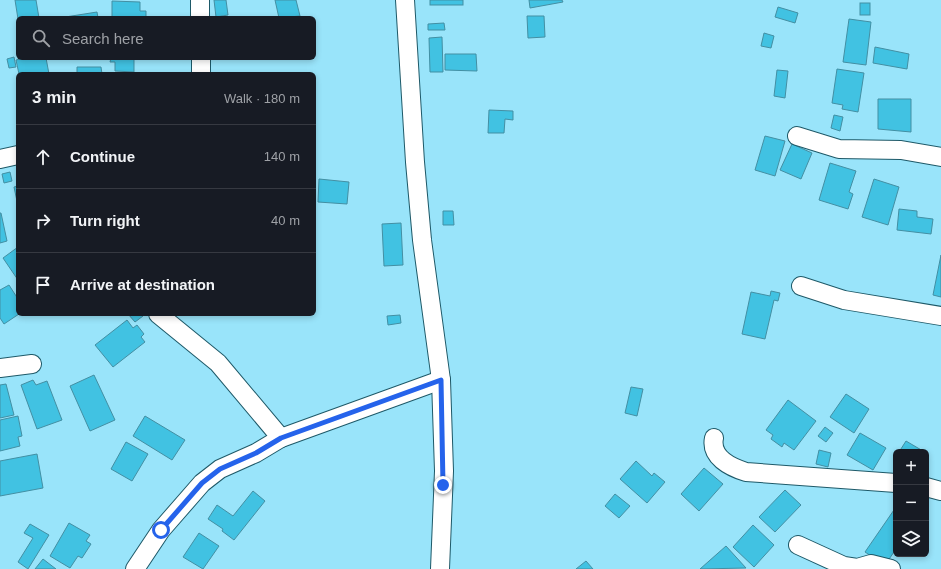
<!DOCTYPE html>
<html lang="en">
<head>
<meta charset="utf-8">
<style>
  :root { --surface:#171b24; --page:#242831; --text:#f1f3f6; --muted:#9ea1a6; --line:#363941 }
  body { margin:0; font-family:Arial,sans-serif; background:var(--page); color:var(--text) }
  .controls { position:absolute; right:12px; bottom:12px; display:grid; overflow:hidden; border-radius:6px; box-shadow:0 2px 6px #0003 }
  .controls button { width:36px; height:36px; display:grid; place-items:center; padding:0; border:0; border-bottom:1px solid var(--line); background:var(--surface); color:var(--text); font:20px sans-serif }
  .stop { position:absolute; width:12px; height:12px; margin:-9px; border:3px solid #2563eb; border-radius:50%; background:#fff }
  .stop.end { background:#2563eb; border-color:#fff; box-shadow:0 1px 4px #0008 }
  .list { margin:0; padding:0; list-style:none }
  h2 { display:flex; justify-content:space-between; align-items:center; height:52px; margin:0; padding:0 16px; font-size:17px }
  h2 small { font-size:13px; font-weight:400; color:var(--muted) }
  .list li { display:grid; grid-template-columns:26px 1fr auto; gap:12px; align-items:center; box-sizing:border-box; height:64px; padding:0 16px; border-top:1px solid var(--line) }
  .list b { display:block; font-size:15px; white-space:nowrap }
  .list em { font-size:13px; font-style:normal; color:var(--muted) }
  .icon { flex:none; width:22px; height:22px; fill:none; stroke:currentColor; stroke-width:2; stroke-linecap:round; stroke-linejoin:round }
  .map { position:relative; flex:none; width:941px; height:569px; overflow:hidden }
  .search { position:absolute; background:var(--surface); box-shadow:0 2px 6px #0003; left:16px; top:16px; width:300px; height:44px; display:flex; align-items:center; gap:10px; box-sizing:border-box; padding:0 14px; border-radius:6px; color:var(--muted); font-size:15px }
  .panel { position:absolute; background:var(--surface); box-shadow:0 2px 6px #0003; left:16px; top:72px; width:300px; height:244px; border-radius:6px }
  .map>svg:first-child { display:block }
  .building { fill:#41c2e2; stroke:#438fa3 }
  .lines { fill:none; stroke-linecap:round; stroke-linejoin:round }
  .minor-casing { stroke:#1e5968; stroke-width:20 }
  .minor { stroke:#fff; stroke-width:18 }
  .route { stroke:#2563eb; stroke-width:5 }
</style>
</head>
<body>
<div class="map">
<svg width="941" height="569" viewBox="0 0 941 569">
  <rect width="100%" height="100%" fill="#99e4fa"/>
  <g class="building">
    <polygon points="15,0 36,0 39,18 18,19"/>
    <polygon points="214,0 226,0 228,15 216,17"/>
    <polygon points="275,0 296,0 300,16 279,18"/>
    <rect x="430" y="0" width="33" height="5"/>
    <polygon points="529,0 562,0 563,2 530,8"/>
    <polygon points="112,1 140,2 140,11 146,11 146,18 112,18"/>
    <rect x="860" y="3" width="10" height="12"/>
    <polygon points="778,7 798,13 795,23 775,17"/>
    <polygon points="97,12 98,18 59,18"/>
    <polygon points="527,16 544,16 545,37 528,38"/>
    <polygon points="849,19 871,22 866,65 843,62"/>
    <polygon points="444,23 445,30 428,30 428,24"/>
    <polygon points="764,33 774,36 771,48 761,46"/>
    <polygon points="442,37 443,72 430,72 429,38"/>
    <polygon points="875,47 909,54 907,69 873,63"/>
    <polygon points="445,54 476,54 477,71 445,70"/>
    <polygon points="14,57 16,67 9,68 7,59"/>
    <polygon points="24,58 46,58 49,74 19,74 16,60"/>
    <polygon points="111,58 134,58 134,72 115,71 115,62 110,62"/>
    <polygon points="77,67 101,67 102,74 77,74"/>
    <polygon points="837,69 864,73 858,112 842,109 843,105 832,103"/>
    <polygon points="777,70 788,71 785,98 774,96"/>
    <polygon points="878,99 911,99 911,132 878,129"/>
    <polygon points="489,110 513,111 513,120 505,119 504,133 488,133"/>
    <polygon points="834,115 843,117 840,131 831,128"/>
    <polygon points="765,136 785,141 775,176 755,170"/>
    <polygon points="792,144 812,153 801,179 780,170"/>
    <polygon points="830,163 856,171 849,192 853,194 848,209 819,200"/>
    <polygon points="10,172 12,181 4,183 2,174"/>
    <polygon points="319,179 349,182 347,204 318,202"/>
    <polygon points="874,179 899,187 888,225 862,217"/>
    <polygon points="18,186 18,206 14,187"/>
    <polygon points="899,209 917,211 917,217 933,219 931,234 897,230"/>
    <polygon points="443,211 453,211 454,225 443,225"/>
    <polygon points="0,213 1,213 7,241 0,243"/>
    <polygon points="401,223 403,265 384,266 382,224"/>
    <polygon points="18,247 18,280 3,258"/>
    <polygon points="941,255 941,297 933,295"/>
    <polygon points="9,285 18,299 19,314 4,324 0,318 0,290"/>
    <polygon points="771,291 780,293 778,301 774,300 765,339 742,334 751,292 770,296"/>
    <polygon points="128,314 141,314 143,316 135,322"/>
    <polygon points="400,315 401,323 388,325 387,316"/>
    <polygon points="127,320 133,328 137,325 144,334 141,337 145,342 113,367 95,345"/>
    <polygon points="94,375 115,420 90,431 70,386"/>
    <polygon points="33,380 36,385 47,381 62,420 37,429 21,385"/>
    <polygon points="6,384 14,415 0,418 0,385"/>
    <polygon points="631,387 643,389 637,416 625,413"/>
    <polygon points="846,394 869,409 854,433 830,417"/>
    <polygon points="788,400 816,421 794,450 784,443 782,447 771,439 773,435 766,430"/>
    <polygon points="18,416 22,436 18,437 20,446 0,451 0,420"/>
    <polygon points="145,416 185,440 172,460 133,436"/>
    <polygon points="825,427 833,433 826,442 818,436"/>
    <polygon points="860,433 886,448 873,470 847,455"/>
    <polygon points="906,441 923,451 923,452 899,452"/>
    <polygon points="126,442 148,454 132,481 111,469"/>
    <polygon points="819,450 831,453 828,467 816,464"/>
    <polygon points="37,454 43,488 0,496 0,461"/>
    <polygon points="636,461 652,476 654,473 665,482 647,503 620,479"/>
    <polygon points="704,468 723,484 699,511 681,494"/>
    <polygon points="785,490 801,505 775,532 759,517"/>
    <polygon points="253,491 265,501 234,540 222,531 223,529 208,519 217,505 233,516"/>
    <polygon points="615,494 630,506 619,518 605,506"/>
    <polygon points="896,507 896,549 885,565 865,552"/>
    <polygon points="69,523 90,535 86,541 91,544 82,558 78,556 70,568 50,556"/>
    <polygon points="30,524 49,535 28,569 18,562 33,538 24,533"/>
    <polygon points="753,525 774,545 754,567 733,547"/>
    <polygon points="199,533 219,546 203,569 183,557"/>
    <polygon points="726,546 746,568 700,569"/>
    <polygon points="43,559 56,569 35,569"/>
    <polygon points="586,561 593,569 576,569"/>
  </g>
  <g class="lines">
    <defs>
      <g id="minor">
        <polyline points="200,0 200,18"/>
        <polyline points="405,0 415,162 422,240 441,380 444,471 440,569"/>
        <polyline points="201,58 201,74"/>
        <polyline points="797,136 839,149 901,150 941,157"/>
        <polyline points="0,159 18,155"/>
        <polyline points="801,286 844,300 941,316"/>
        <polyline points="158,314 218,363 281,438"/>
        <polyline points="0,368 32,364"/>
        <path d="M714,438C710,457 730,467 746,472L896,483"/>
        <polyline points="926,487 941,491"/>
        <polyline points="798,545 844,566 857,568 871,564 891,569"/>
        <polyline points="135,569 161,530 202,483 220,469 256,453 281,438 441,380"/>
      </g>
    </defs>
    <use href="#minor" class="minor-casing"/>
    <use href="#minor" class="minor"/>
  </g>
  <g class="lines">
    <polyline class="route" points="161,530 202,483 220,469 256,453 281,438 441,380 443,485"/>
  </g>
</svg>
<div class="controls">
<button>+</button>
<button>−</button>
<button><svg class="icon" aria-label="layers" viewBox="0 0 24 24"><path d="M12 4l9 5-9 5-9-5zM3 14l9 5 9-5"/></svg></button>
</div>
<div class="stop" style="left:161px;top:530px"></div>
<div class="stop end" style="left:443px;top:485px"></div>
<div class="search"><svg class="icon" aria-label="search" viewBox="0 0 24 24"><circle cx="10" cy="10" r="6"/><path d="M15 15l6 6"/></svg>Search here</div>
<section class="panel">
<h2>3 min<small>Walk · 180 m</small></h2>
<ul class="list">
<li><svg class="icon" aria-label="ahead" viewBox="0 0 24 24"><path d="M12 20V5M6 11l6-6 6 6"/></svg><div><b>Continue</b></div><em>140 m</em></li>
<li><svg class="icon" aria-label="right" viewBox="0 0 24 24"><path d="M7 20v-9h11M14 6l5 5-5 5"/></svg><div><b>Turn right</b></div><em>40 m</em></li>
<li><svg class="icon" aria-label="arrive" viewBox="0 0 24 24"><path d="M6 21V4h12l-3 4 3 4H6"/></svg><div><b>Arrive at destination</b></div></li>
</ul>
</section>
</div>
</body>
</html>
